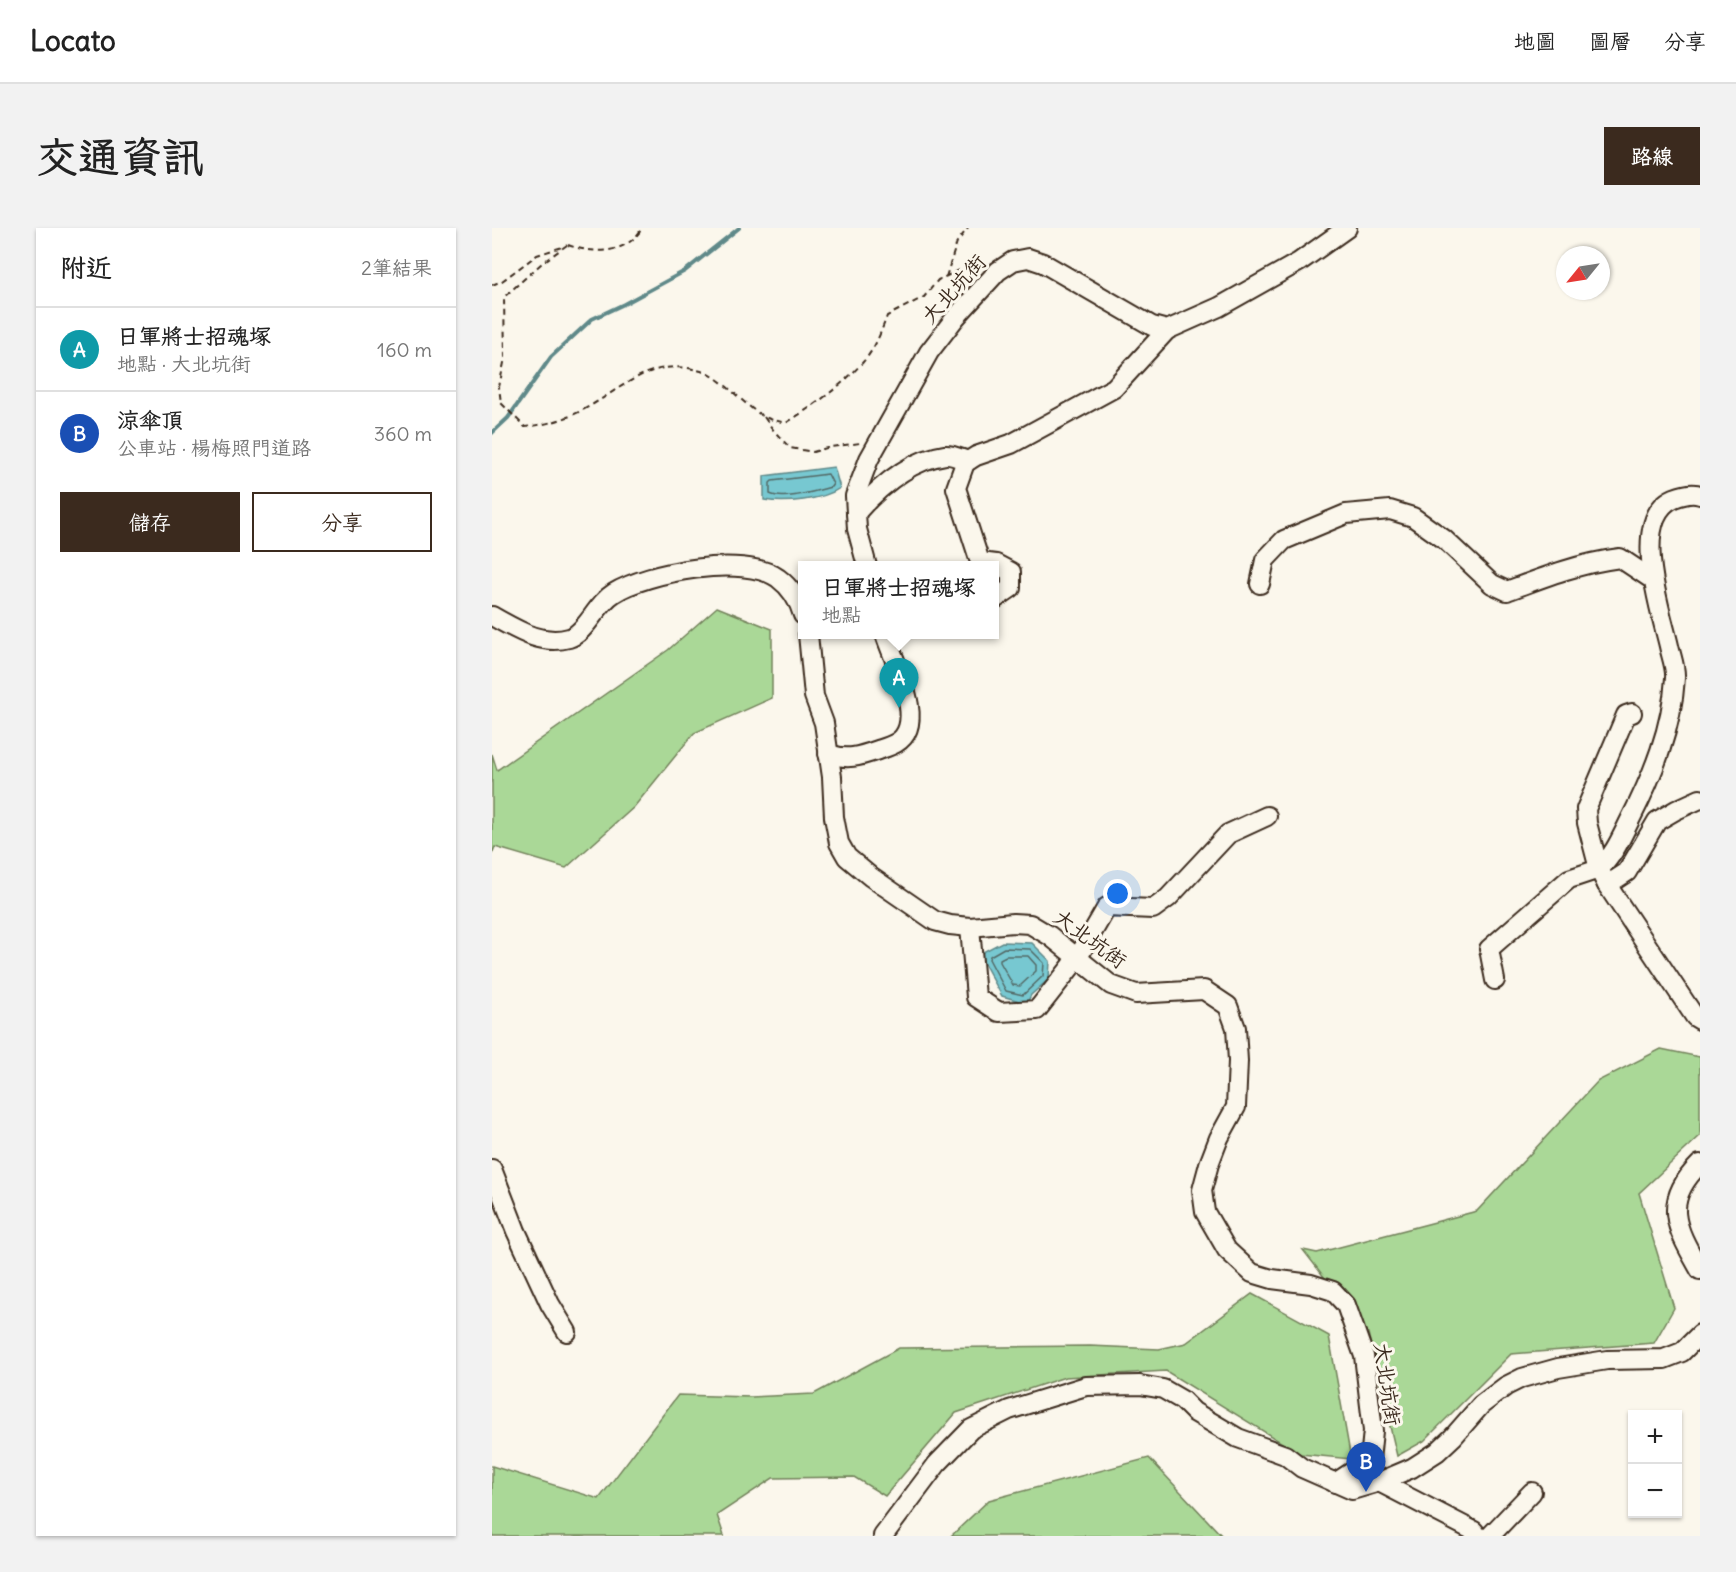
<!DOCTYPE html>
<html lang="zh-TW">
<head>
<meta charset="utf-8">
<style>
  :root { --surface:#fff; --page:#f2f2f2; --text:#222; --muted:#767676; --line:#e0e0e0; --accent:#3b2a1e }
  body { margin:0; font-family:Delius,"LXGW WenKai TC",sans-serif; background:var(--page); color:var(--text) }
  .controls { position:absolute; right:18px; bottom:18px; display:grid; overflow:hidden; border-radius:0px; box-shadow:0 2px 4px #0004 }
  .controls button { width:54px; height:54px; display:grid; place-items:center; padding:0; border:0; border-bottom:2px solid var(--line); background:var(--surface); color:var(--text); font:30px sans-serif }
  .compass { position:absolute; left:1064px; top:18px; width:54px; height:54px; border-radius:50%; background:var(--surface); box-shadow:0 2px 4px #0004; rotate:240deg }
  .you { position:absolute; left:626px; top:666px; width:21px; height:21px; margin:-15px; border:4px solid #fff; border-radius:50%; background:#1a73e8; box-shadow:0 0 0 9px #1a73e833 }
  .badge { display:grid; place-items:center; width:39px; height:39px; border-radius:50%; background:var(--accent); color:#fff; font-size:20px; font-weight:700 }
  .pin { position:absolute; translate:-50% -50px; filter:drop-shadow(0 2px 3px #0008) }
  .pin::after { content:''; position:absolute; top:32px; width:21px; height:18px; background:inherit; clip-path:polygon(0 0,100% 0,50% 100%) }
  .popup { position:absolute; left:306px; top:333px; width:201px; height:78px; box-sizing:border-box; display:grid; place-content:center; border-radius:0px; background:var(--surface); filter:drop-shadow(0 2px 4px #0005); font-size:20px; white-space:nowrap; color:var(--muted) }
  .popup b { font-size:22px; color:var(--text) }
  .popup::after { content:''; position:absolute; left:50%; top:100%; margin-left:-12px; border:12px solid transparent; border-top-color:var(--surface) }
  .list { margin:0; padding:0; list-style:none }
  h2 { display:flex; justify-content:space-between; align-items:center; height:78px; margin:0; padding:0 24px; font-size:26px }
  h2 small { font-size:20px; font-weight:400; color:var(--muted) }
  .list li { display:grid; grid-template-columns:39px 1fr auto; gap:18px; align-items:center; box-sizing:border-box; height:84px; padding:0 24px; border-top:2px solid var(--line) }
  .list b { display:block; font-size:22px; white-space:nowrap }
  .list p { margin:0; font-size:20px; white-space:nowrap; color:var(--muted) }
  .list em { font-size:20px; font-style:normal; color:var(--muted) }
  .actions { display:flex; gap:12px; padding:18px 24px }
  .actions a { flex:1; padding:14px 0; border:2px solid var(--accent); border-radius:0px; text-align:center; font-size:21px; color:var(--accent) }
  .actions .main { background:var(--accent); color:#fff }
  .map { position:relative; flex:none; width:1208px; height:1308px; overflow:hidden; border-radius:0px }
  header { display:flex; align-items:center; gap:36px; box-sizing:border-box; height:84px; padding:0 30px; background:var(--surface); border-bottom:2px solid var(--line) }
  header strong { font-size:28px }
  nav { display:flex; gap:33px; margin-inline-start:auto; font-size:21px }
  .intro { display:flex; align-items:center; justify-content:space-between; box-sizing:border-box; height:144px; padding:0 36px }
  h1 { margin:0; font-size:42px }
  .button { padding:15px 27px; border-radius:0px; background:var(--accent); color:#fff; font-size:21px; font-weight:700 }
  main { display:flex; gap:36px; padding:0 36px }
  aside { flex:1; background:var(--surface); border-radius:0px; box-shadow:0 2px 4px #0004 }
  .map>svg:first-child { display:block }
  .green { fill:#aad897; stroke:#72815a; stroke-width:1.5 }
  .water { fill:#77c8d1; stroke:#5f8989; stroke-width:1.5 }
  .lines { fill:none; stroke-linecap:round; stroke-linejoin:round }
  .shore { stroke:#536966; stroke-width:1.5 }
  .stream { stroke:#5f8989; stroke-width:4 }
  .minor-casing { stroke:#3b2a1e; stroke-width:22 }
  .path { stroke:#3b2a1e; stroke-width:2; stroke-dasharray:6 4.5; stroke-linecap:butt }
  .minor { stroke:#fbf7ec; stroke-width:18 }
  .labels { text-anchor:middle; stroke-width:6; stroke-linejoin:round; paint-order:stroke }
  .street-label { font-size:21px; fill:#3b2a1e; stroke:#fbf7ec }
</style>
</head>
<body>
<header>
<strong>Locato</strong>
<nav><a>地圖</a><a>圖層</a><a>分享</a></nav>
</header>
<div class="intro"><h1>交通資訊</h1><a class="button">路線</a></div>
<main>
<aside>
<h2>附近<small>2筆結果</small></h2>
<ul class="list">
<li><span class="badge" style="background:#0f9aa8">A</span><div><b>日軍將士招魂塚</b><p>地點 · 大北坑街</p></div><em>160 m</em></li>
<li><span class="badge" style="background:#1a4fb4">B</span><div><b>涼傘頂</b><p>公車站 · 楊梅照門道路</p></div><em>360 m</em></li>
</ul>
<div class="actions"><a class="main">儲存</a><a>分享</a></div>
</aside>
<div class="map">
<svg width="1208" height="1308" viewBox="0 0 1208 1308">
  <rect width="100%" height="100%" fill="#fbf7ec"/>
  <filter id="ink" filterUnits="userSpaceOnUse"><feTurbulence type="fractalNoise" baseFrequency=".0167" numOctaves="2"/><feDisplacementMap in="SourceGraphic" scale="12" xChannelSelector="R" yChannelSelector="G"/><feConvolveMatrix kernelMatrix="1 2 1 2 8 2 1 2 1" color-interpolation-filters="sRGB"/></filter>
  <g filter="url(#ink)">
    <g class="green">
      <polygon points="225,379 280,401 280,470 202,505 142,579 74,640 3,619 0,626 0,526 5,542 176,422"/>
      <polygon points="1169,821 1208,829 1208,908 1147,965 1182,1080 1162,1115 1019,1126 932,1213 905,1228 876,1105 811,1022 825,1025 985,983 1106,853"/>
      <polygon points="760,1066 837,1108 859,1231 808,1226 674,1143 573,1149 464,1185 393,1268 362,1249 281,1250 225,1287 232,1308 0,1308 0,1238 107,1271 186,1167 259,1169 322,1166 407,1120 598,1118 667,1121 694,1115"/>
      <polygon points="657,1230 730,1308 459,1308 497,1272"/>
    </g>
    <g class="water">
      <path d="M342,239L348,260C331,272 293,276 272,272V248Z"/>
      <polygon points="510,714 540,715 558,733 557,751 539,767 535,775 510,768 487,726"/>
    </g>
    <g class="lines">
      <g class="shore">
        <path d="M336,246L341,256L339,259C323,263 292,273 278,266V255L280,253Z"/>
        <polygon points="512,720 538,721 552,735 551,748 531,767 514,763 497,731 498,728"/>
        <polygon points="514,728 536,728 544,737 544,743 528,758 521,757 508,734 508,731"/>
      </g>
      <polyline class="stream" points="0,205 16,190 59,129 100,91 132,76 193,43 247,0"/>
      <defs>
        <g id="minor">
          <path d="M364,285C387,259 417,232 453,227C460,226 469,231 476,233"/>
          <polyline points="375,338 365,301 363,268 377,231 437,124 464,89 506,43 521,33 536,30 551,35 660,98 675,102 727,79 807,34 855,0"/>
          <path d="M768,356L773,332L792,312L854,286L898,282L921,289L952,311L1000,356L1015,363C1052,349 1088,335 1128,330L1161,352"/>
          <polyline points="503,371 519,360 519,344 504,336 488,334 464,260 473,235 484,228 519,216 622,160 675,102"/>
          <path d="M0,388C24,401 49,418 77,410C94,405 104,376 122,365C155,344 252,326 286,350C298,359 307,373 311,387"/>
          <polyline points="316,406 322,468 332,495 340,549 342,589 347,615 355,629 379,649 443,693 458,697 478,699 521,695 538,696 558,708 619,757 644,766 712,762 736,778 744,800 746,833 744,879 727,910 717,936 710,962 713,984 735,1022 760,1045 780,1051 819,1056 841,1063 854,1077 872,1128 881,1203 878,1232 843,1255"/>
          <path d="M1140,485L1134,487L1094,581L1095,595L1107,641C1122,627 1129,610 1138,592C1161,547 1180,500 1183,450C1184,440 1179,428 1177,418C1169,383 1137,290 1182,270C1190,267 1200,264 1208,267"/>
          <path d="M336,526C356,532 366,529 386,522C392,520 399,518 404,515C437,496 401,433 393,406"/>
          <polyline points="1115,657 1135,644 1165,593 1184,582 1208,571"/>
          <polyline points="478,699 484,769 507,784 545,782 585,731 615,679 661,681 676,670 736,606 775,588"/>
          <polyline points="1003,752 997,721 1077,651 1107,641 1115,657 1203,789 1208,792"/>
          <path d="M1208,936C1168,975 1185,1001 1208,1042"/>
          <polyline points="0,941 24,1003 58,1076 75,1104"/>
          <polyline points="887,1254 982,1303 986,1308"/>
          <polyline points="391,1308 445,1236 479,1201 517,1182 594,1158 648,1157 671,1161 690,1172 702,1184 746,1210 793,1227 810,1240 860,1262 887,1254 920,1240 945,1224 961,1209 989,1177 1014,1158 1030,1150 1066,1140 1115,1132 1172,1131 1190,1124 1208,1106"/>
          <polyline points="998,1308 1040,1264"/>
        </g>
      </defs>
      <use href="#minor" class="minor-casing"/>
      <g class="path">
        <path d="M75,17L50,35L12,69L13,130L7,159L9,175L33,199C57,196 76,191 98,178C137,155 163,128 212,144C229,149 254,179 271,188C278,192 287,193 294,195C321,178 349,159 371,134C383,121 389,104 395,88L432,69L446,52L474,39L488,41"/>
        <path d="M76,17C101,26 135,27 150,0"/>
        <polyline points="454,49 465,14 476,0"/>
        <polyline points="0,57 10,53 45,27 70,19"/>
        <polyline points="272,189 282,203 298,220 321,224 338,219 368,215"/>
      </g>
      <use href="#minor" class="minor"/>
    </g>
  </g>
  <g class="labels">
    <g class="street-label">
      <text transform="translate(462 61) rotate(-48)" y="7">大北坑街</text>
      <text transform="translate(598 711) rotate(36)" y="7">大北坑街</text>
      <text transform="translate(895 1156) rotate(82)" y="7">大北坑街</text>
    </g>
  </g>
</svg>
<div class="controls">
<button>+</button>
<button>−</button>
</div>
<svg class="compass" viewBox="-18 -18 36 36"><path d="M0-13l5 13h-10z" fill="#e53935"/><path d="M0 13l5-13h-10z" fill="#767676"/></svg>
<div class="you"></div>
<div class="pin badge" style="left:407px;top:480px;background:#0f9aa8">A</div>
<div class="popup"><b>日軍將士招魂塚</b>地點</div>
<div class="pin badge" style="left:874px;top:1264px;background:#1a4fb4">B</div>
</div>
</main>
</body>
</html>
